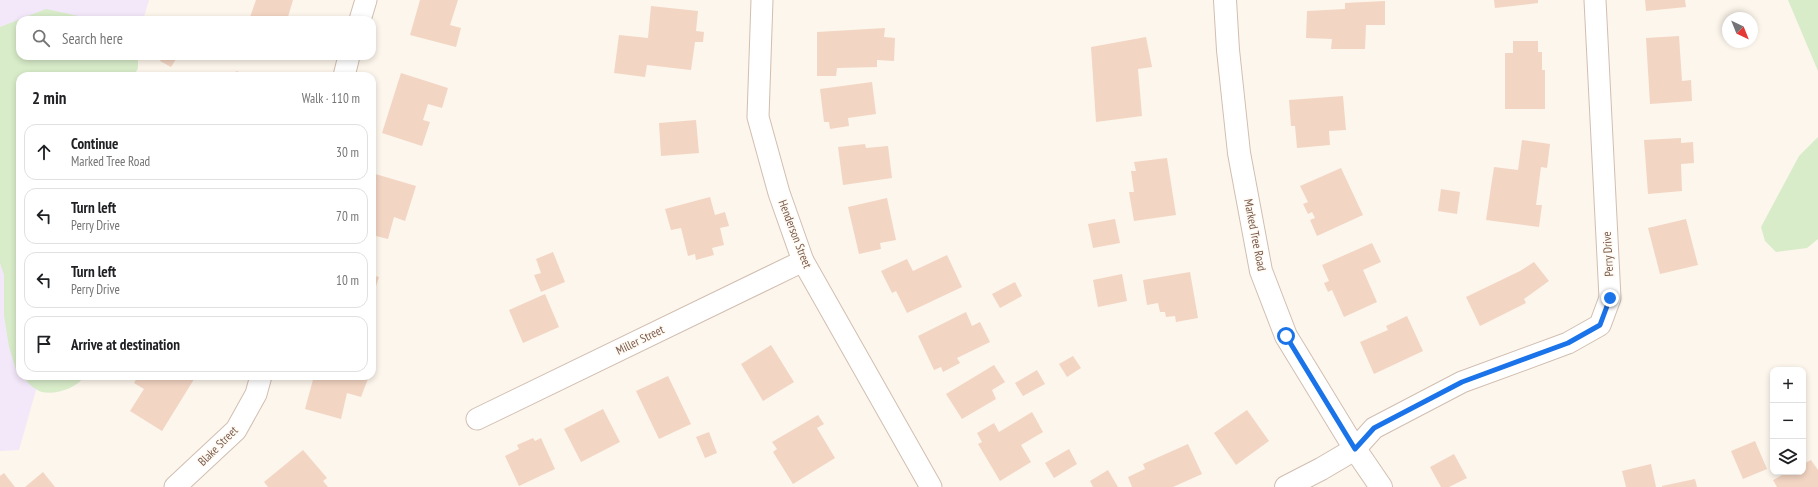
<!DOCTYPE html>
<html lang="en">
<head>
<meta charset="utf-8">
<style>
  :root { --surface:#fff; --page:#f6f6f6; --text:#202124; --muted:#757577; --line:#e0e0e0 }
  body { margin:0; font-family:"PT Sans Narrow",sans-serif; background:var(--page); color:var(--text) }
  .controls { position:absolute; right:12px; bottom:12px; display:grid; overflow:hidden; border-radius:8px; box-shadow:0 2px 6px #0003 }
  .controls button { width:36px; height:36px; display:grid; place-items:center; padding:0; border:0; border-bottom:1px solid var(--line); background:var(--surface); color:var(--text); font:20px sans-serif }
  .compass { position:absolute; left:1722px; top:12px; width:36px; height:36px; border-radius:50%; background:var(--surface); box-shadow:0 2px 6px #0003; rotate:137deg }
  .stop { position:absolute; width:12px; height:12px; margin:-9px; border:3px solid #1a73e8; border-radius:50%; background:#fff }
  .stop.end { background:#1a73e8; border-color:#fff; box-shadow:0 1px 4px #0008 }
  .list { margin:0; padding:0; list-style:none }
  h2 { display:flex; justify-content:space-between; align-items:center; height:52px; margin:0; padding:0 16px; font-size:17px }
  h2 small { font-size:13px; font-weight:400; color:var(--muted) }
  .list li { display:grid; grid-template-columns:26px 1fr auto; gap:12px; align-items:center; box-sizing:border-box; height:56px; margin:0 8px 8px; padding:0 8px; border:1px solid var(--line); border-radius:12px }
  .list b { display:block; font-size:15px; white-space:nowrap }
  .list p { margin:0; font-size:13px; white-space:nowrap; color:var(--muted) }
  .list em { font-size:13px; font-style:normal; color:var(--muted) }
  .icon { flex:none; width:22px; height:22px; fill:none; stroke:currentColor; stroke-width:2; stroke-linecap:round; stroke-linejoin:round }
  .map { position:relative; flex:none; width:1818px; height:487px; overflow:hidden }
  .search { position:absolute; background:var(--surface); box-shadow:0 2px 6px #0003; left:16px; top:16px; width:360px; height:44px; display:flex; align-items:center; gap:10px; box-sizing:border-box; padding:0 14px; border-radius:12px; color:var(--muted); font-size:15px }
  .panel { position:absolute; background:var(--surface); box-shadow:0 2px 6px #0003; left:16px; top:72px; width:360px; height:308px; border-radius:12px }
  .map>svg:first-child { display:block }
  .education { fill:#f3e8fa }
  .green { fill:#d8ecc9 }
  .building { fill:#f3d5c3 }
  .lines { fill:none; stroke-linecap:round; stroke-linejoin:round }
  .minor-casing { stroke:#d1beb0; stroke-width:23 }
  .tertiary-casing { stroke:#d1beb0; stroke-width:24 }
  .minor { stroke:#fff; stroke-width:21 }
  .tertiary { stroke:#fff; stroke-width:22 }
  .route { stroke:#1a73e8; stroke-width:5 }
  .labels { text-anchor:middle; stroke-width:3; stroke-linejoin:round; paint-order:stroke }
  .street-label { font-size:12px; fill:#7a5c4d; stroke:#fffaf3 }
</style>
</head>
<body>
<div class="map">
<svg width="1818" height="487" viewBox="0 0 1818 487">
  <rect width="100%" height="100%" fill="#fdf6ec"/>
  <polygon class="education" points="0,0 149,0 143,20 20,20 20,376 40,376 19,450 0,451"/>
  <g class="green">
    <polygon points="1788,0 1818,0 1818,71"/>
    <polygon points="46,9 97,20 20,20 20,56 138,56 138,68 134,76 20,76 20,374 16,370 9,347 4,315 4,275 0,263 0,27"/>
    <polygon points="1818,137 1818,239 1807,248 1776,252 1765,241 1761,227 1799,156"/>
    <path d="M21,376H85C76,388 57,395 42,392C34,390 27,381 21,376Z"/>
  </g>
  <g class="building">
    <polygon points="256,0 293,0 287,20 249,20"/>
    <polygon points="420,0 458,0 450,25 461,28 456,47 410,35"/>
    <polygon points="1494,0 1538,0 1538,3 1495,8"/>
    <polygon points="1645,0 1685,0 1686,7 1646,11"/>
    <polygon points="1385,1 1385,25 1366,25 1365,49 1331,49 1332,39 1306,38 1307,11 1345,9 1345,3"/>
    <polygon points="651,6 698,11 696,31 704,32 703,42 695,42 691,70 647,65 645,77 614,73 619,35 648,38"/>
    <polygon points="885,28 884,37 895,38 894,61 877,60 877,67 837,68 836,76 817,76 817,32"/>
    <polygon points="1679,36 1682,81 1691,80 1692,101 1650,104 1646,38"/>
    <polygon points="1146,37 1152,67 1138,69 1142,116 1096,122 1091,47"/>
    <polygon points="1513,41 1538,41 1538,52 1542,52 1542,70 1545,70 1545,109 1505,109 1505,53 1513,53"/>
    <polygon points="163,56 178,56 171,67 160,61"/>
    <polygon points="236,71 251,76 235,76"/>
    <polygon points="401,73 448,88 442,108 428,104 423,120 430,122 422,146 382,133"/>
    <polygon points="872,82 876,114 848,118 849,126 830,129 829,122 824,122 820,89"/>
    <polygon points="1343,96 1346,130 1329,131 1330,145 1297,148 1295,126 1291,126 1289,100"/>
    <polygon points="696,120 699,153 661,156 659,123"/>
    <polygon points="1681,138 1681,143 1693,142 1694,163 1681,164 1682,191 1648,194 1644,140"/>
    <polygon points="1522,140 1550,144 1547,168 1541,167 1536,205 1542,205 1539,227 1486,220 1494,167 1518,170"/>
    <polygon points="865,144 866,148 888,146 892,178 843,185 838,147"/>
    <polygon points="1167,158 1176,215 1134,221 1129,192 1134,192 1131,171 1136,171 1134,162"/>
    <polygon points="1341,168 1363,215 1317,236 1310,220 1315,218 1312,212 1308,214 1303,204 1308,202 1300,186"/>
    <polygon points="372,173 416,186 405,221 394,217 388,239 372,235"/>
    <polygon points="1441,189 1460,192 1457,214 1438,211"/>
    <polygon points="710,197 715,215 725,212 729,226 720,228 724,245 712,248 714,255 696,260 695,254 688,256 681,228 671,230 665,209"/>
    <polygon points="887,198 896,240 880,243 881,249 859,254 848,207"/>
    <polygon points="1115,219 1120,243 1093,248 1088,224"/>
    <polygon points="1686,219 1698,265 1660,274 1648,228"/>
    <polygon points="1372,243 1381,262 1363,270 1377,302 1344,317 1332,290 1328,292 1324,283 1329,281 1322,265"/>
    <polygon points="553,252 565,282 541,292 534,275 541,273 536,259"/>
    <polygon points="947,255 962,287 907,313 896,291 892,293 881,271 907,259 913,271"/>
    <polygon points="1534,262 1549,281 1524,299 1526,303 1480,326 1466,297 1520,271"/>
    <polygon points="1190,272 1198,318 1176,322 1175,316 1166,317 1165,312 1160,312 1158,303 1147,305 1143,280"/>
    <polygon points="1122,274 1127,301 1098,307 1093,280"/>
    <polygon points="372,275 379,277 372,299"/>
    <polygon points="1015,282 1022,296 1000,308 992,294"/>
    <polygon points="545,294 559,327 523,343 509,310"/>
    <polygon points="966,312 972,326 980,322 990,342 957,358 960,363 943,372 941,367 934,370 918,336"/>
    <polygon points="1407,316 1423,351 1374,374 1360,342 1388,330 1386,326"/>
    <polygon points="771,345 794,382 763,401 741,364"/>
    <polygon points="1073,356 1081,368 1067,377 1059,364"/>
    <polygon points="994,365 1005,382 992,390 996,399 962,419 946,394"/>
    <polygon points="1037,370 1045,384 1023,396 1015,383"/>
    <polygon points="138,376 196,376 162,431 130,411 144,389 134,383"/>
    <polygon points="314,376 369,376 361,397 347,393 341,419 305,409"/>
    <polygon points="668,376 691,424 659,439 636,391"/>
    <polygon points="603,409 620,442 581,462 564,429"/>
    <polygon points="1247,410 1269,441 1236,465 1214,433"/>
    <polygon points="1032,412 1043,432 1021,445 1031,462 1000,481 978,444 982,442 977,433 994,423 999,432"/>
    <polygon points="818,415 824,424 817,428 835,458 793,484 773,452 777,449 772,442"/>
    <polygon points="709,432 717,453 705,458 696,437"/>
    <polygon points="533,438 535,441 541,438 555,469 519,486 505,456 519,449 517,445"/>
    <polygon points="1755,441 1767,469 1743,479 1731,451"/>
    <polygon points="1188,444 1202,474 1173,487 1132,487 1128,477 1145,469 1143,464"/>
    <polygon points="1069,449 1077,464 1054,478 1045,463"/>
    <polygon points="303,450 327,478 323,481 328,487 268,487 264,482"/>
    <polygon points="1454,454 1467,478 1449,487 1441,487 1430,467"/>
    <polygon points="1811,460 1818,470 1818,487 1777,487 1773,480 1788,472 1803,472 1803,464"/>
    <polygon points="1651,464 1656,487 1626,487 1622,471"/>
    <polygon points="1108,470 1118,487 1093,487 1090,481"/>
    <polygon points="43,472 55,487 25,487"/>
    <polygon points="4,473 15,487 0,487 0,476"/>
    <polygon points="1695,479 1697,487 1662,487 1662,486"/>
  </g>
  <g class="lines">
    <defs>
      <g id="minor">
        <polyline points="762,0 758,117 779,193 803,261 931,487"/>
        <polyline points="360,20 366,0"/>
        <polyline points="344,76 349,56"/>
        <polyline points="477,419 803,261"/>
        <polyline points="1355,449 1374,428 1462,382 1568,343 1600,325 1610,298 1595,0"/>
        <polyline points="175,487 236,430 256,394 261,376"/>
      </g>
      <g id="tertiary">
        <polyline points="1225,0 1228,50 1239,153 1261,271 1286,336 1355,449 1381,487"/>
        <polyline points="1286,487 1321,469 1355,449"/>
      </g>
    </defs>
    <use href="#minor" class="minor-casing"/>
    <use href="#tertiary" class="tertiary-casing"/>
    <use href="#minor" class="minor"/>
    <use href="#tertiary" class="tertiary"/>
  </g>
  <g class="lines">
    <polyline class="route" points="1286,336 1355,449 1374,428 1462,382 1568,343 1600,325 1610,298"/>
  </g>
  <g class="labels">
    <g class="street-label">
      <text transform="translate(795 234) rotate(69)" y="4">Henderson Street</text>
      <text transform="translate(1255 235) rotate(79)" y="4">Marked Tree Road</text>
      <text transform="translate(1608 254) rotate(-93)" y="4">Perry Drive</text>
      <text transform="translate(640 340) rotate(-26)" y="4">Miller Street</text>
      <text transform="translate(218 446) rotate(-45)" y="4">Blake Street</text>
    </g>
  </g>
</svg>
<div class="controls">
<button>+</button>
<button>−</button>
<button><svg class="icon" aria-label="layers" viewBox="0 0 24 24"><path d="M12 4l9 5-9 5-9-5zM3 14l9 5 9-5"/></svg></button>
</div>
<svg class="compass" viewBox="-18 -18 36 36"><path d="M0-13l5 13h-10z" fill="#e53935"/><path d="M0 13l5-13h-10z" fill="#757577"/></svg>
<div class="stop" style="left:1286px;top:336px"></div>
<div class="stop end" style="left:1610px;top:298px"></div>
<div class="search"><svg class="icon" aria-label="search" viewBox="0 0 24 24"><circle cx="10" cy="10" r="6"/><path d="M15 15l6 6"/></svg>Search here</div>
<section class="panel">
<h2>2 min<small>Walk · 110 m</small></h2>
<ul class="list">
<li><svg class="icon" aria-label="ahead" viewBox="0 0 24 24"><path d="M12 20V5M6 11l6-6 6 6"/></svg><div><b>Continue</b><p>Marked Tree Road</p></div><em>30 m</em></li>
<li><svg class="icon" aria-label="left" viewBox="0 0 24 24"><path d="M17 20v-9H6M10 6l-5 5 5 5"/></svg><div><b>Turn left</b><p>Perry Drive</p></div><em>70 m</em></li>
<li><svg class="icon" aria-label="left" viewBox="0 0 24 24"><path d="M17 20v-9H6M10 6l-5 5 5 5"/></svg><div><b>Turn left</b><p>Perry Drive</p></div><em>10 m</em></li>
<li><svg class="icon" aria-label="arrive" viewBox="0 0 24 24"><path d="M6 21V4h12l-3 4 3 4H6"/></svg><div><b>Arrive at destination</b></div></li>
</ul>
</section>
</div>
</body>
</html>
